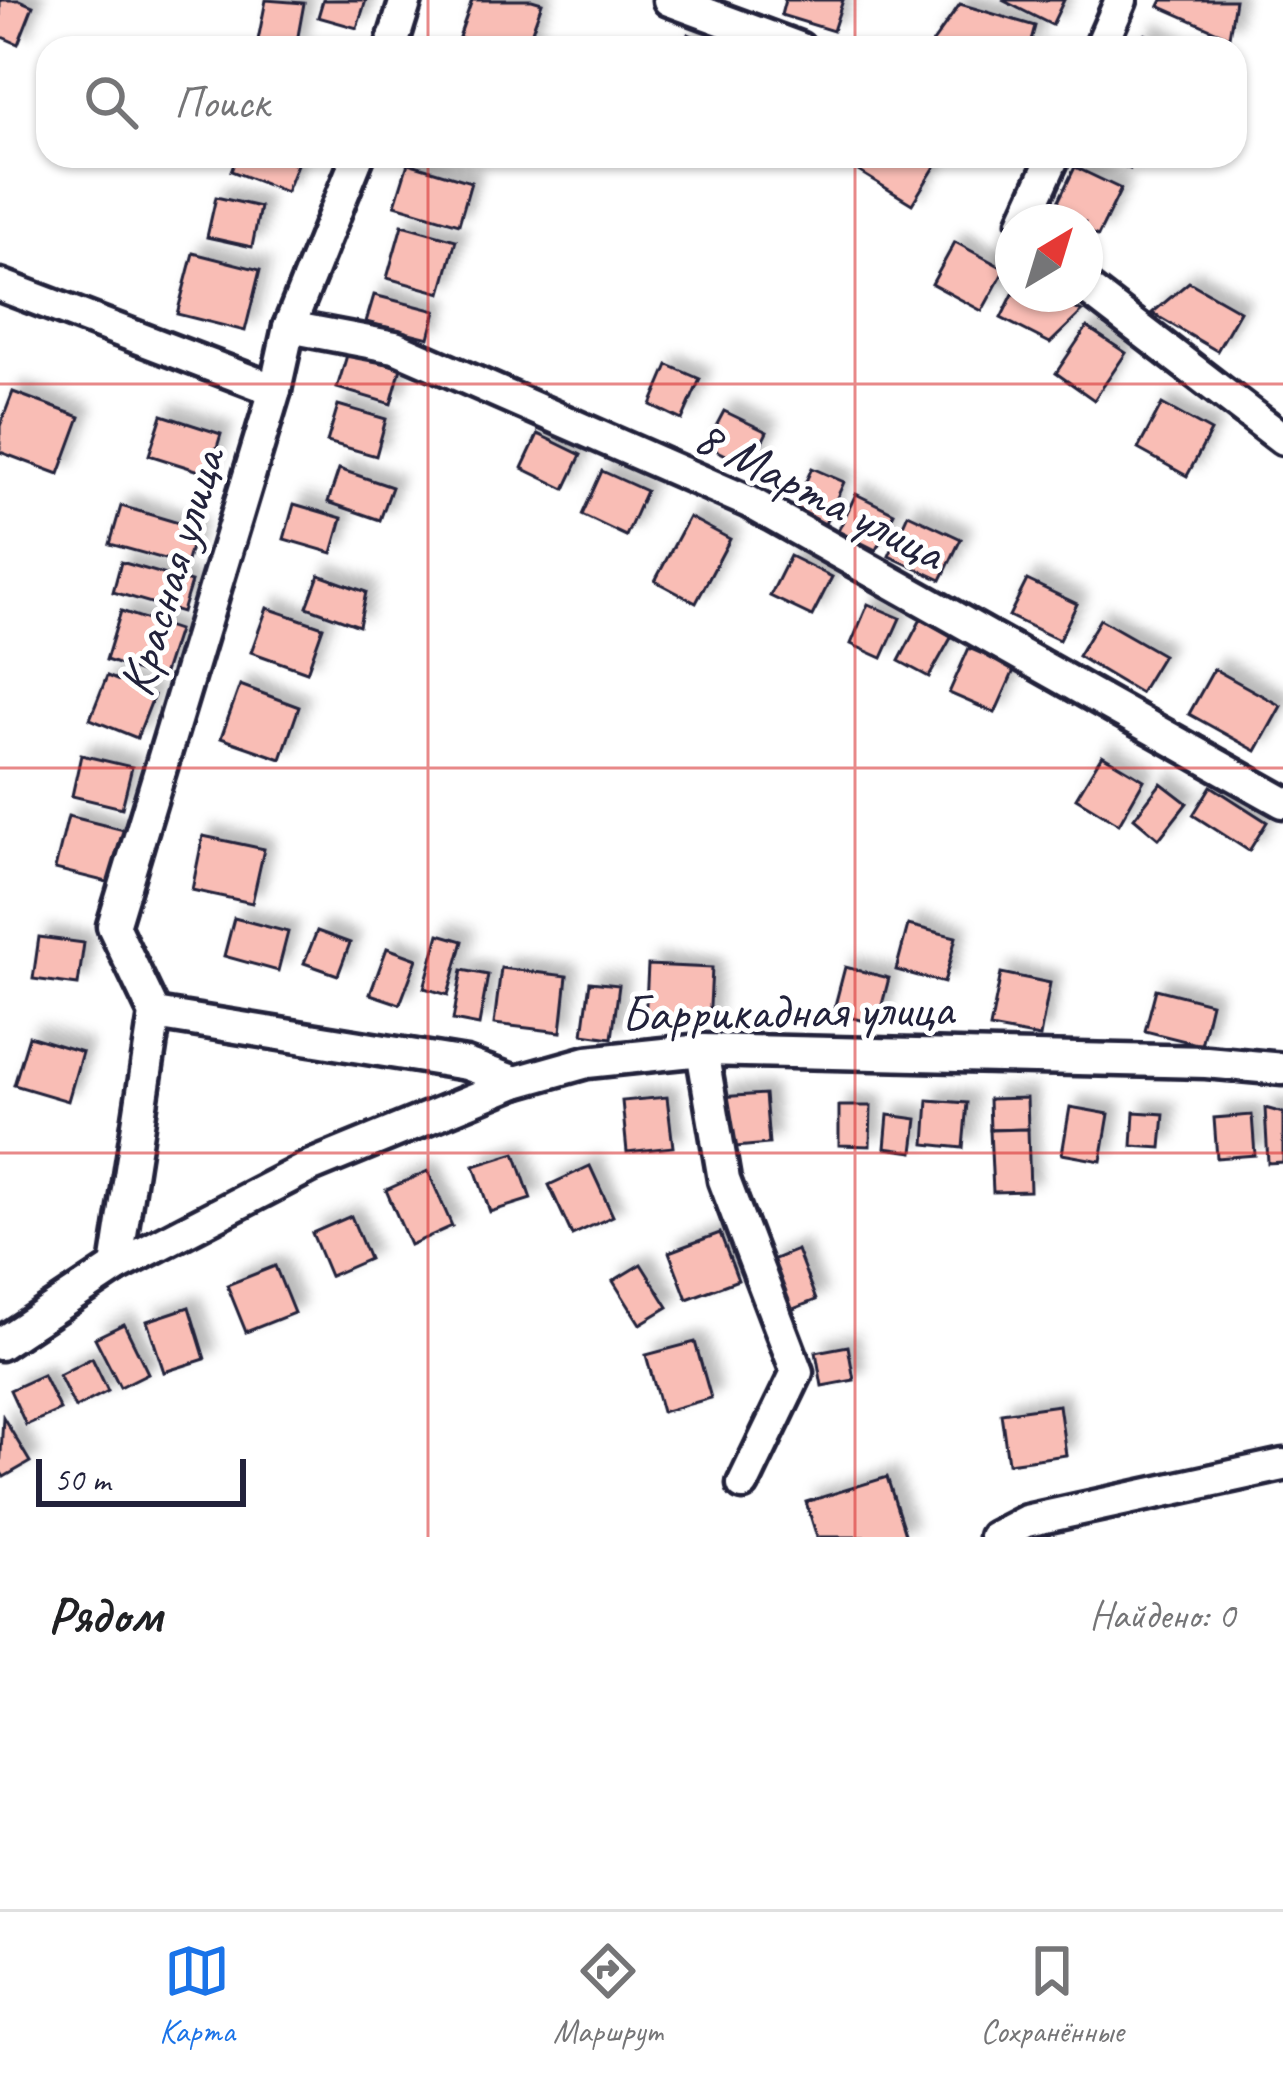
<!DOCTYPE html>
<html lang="ru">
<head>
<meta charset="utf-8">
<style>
  :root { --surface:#fff; --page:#f2f2f2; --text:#202124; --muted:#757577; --line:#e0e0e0; --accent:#1a73e8 }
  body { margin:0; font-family:Caveat,sans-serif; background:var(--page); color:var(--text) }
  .compass { position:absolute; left:995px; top:204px; width:108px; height:108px; border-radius:50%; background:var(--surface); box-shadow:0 3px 9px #0004; rotate:38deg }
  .scale { position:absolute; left:36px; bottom:30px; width:210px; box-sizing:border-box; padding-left:12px; border:6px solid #22223b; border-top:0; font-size:33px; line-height:42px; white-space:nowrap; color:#22223b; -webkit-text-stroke:9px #fff; paint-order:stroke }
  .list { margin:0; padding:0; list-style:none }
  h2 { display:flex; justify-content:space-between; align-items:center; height:156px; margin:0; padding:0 48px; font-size:51px }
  h2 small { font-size:39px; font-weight:400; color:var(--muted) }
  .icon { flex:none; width:66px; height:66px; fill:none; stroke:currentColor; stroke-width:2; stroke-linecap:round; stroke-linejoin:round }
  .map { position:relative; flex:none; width:1283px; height:1537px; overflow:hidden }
  .search { position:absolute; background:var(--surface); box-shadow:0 3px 9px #0004; left:36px; right:36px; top:36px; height:132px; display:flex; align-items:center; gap:30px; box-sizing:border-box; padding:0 42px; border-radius:36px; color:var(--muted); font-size:45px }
  .sheet { height:372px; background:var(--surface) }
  nav { display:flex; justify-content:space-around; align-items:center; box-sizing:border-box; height:168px; border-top:3px solid var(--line); background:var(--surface); font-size:33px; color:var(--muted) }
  nav a { display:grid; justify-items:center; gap:6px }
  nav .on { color:var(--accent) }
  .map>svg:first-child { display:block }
  .building { fill:#f9bdb5; stroke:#22223b; stroke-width:3; filter:url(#shadow) }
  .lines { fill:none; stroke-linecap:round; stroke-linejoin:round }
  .minor-casing { stroke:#22223b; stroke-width:39 }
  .minor { stroke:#fff; stroke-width:30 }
  .grid { fill:none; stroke:#d62828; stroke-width:3; stroke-opacity:0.55 }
  .labels { text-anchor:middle; stroke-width:10; stroke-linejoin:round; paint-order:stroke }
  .street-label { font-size:51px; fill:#22223b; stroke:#fff }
</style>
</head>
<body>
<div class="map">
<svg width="1283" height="1537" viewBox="0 0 1283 1537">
  <defs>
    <filter id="shadow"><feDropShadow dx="10" dy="-10" stdDeviation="6" flood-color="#0004"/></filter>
  </defs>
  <rect width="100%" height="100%" fill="#fff"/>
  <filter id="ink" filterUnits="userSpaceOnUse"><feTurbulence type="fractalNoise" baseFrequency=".00833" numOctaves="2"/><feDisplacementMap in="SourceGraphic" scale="24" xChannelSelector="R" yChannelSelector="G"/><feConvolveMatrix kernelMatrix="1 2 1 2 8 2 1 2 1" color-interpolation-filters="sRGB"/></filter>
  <g filter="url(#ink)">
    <g class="building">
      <polygon points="0,0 19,0 33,6 18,44 0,36"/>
      <polygon points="266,0 304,3 296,47 258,40"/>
      <polygon points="323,0 366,0 357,28 318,17"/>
      <polygon points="472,0 532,0 542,3 526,48 490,48 459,37"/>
      <polygon points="785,0 843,0 833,31 781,15"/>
      <polygon points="1002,0 1064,0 1052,25"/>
      <polygon points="1162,0 1235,0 1229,37 1159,6"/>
      <polygon points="960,4 1035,26 1029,48 931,45"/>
      <polygon points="688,34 721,48 682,48"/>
      <polygon points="1145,34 1174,48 1139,48"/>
      <polygon points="237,156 276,156 297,164 286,192 231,171"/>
      <polygon points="862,156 922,156 936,165 912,204 855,169"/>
      <polygon points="1101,156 1136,156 1130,169"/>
      <polygon points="408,163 471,182 459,224 395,205"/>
      <polygon points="1075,167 1121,189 1098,236 1085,230 1085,222 1069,222 1052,214"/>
      <polygon points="216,197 260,207 252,247 207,237"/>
      <polygon points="402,225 456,240 441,293 387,278"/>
      <polygon points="955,242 1005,269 982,311 932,284"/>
      <polygon points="193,253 260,270 245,331 177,314"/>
      <polygon points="1189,282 1240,311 1217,351 1152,313"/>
      <polygon points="1013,294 1046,294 1082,312 1050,343 1001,318"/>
      <polygon points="374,295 436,311 429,338 366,322"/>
      <polygon points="1087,327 1126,353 1094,400 1056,373"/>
      <polygon points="348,352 401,368 391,404 337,388"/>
      <polygon points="668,365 700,379 682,420 651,405"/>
      <polygon points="13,392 80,417 59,474 0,452 0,426"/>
      <polygon points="1162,404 1211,431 1187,476 1138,449"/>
      <polygon points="338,405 386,419 376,456 327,442"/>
      <polygon points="724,411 767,432 750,467 706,445"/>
      <polygon points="162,415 221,434 209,474 149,455"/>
      <polygon points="538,434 581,455 565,489 522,468"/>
      <polygon points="812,468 844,482 824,526 792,512"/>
      <polygon points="339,469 392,487 380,520 328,502"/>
      <polygon points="602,471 646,491 626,536 582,515"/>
      <polygon points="856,494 894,513 876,550 838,531"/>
      <polygon points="294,504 342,518 332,553 284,539"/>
      <polygon points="121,506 196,528 186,565 110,544"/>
      <polygon points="908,514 961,539 941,580 889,556"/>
      <polygon points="689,517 730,539 696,603 655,581"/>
      <polygon points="790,556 832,577 812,616 770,596"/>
      <polygon points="121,562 191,582 182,612 113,592"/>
      <polygon points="319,575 366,592 359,626 307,607"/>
      <polygon points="1027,580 1077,604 1059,640 1009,616"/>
      <polygon points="868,604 900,618 882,658 851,644"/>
      <polygon points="267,608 323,627 307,672 251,652"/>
      <polygon points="121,611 178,630 162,679 106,660"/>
      <polygon points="921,619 952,636 929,677 899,661"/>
      <polygon points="1100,619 1163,655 1140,693 1078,656"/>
      <polygon points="969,648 1015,668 995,713 949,693"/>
      <polygon points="1214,669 1281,706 1256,751 1189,714"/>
      <polygon points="107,676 154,695 137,738 90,719"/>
      <polygon points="240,685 299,707 281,759 221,738"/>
      <polygon points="81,755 132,767 122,808 72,796"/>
      <polygon points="1102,755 1144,780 1119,824 1076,798"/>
      <polygon points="1161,783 1187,803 1159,839 1134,818"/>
      <polygon points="1211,786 1267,822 1249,851 1193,815"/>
      <polygon points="68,816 132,832 119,885 55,869"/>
      <polygon points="203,836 264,849 252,903 192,890"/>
      <polygon points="234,918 288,932 278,971 224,956"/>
      <polygon points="908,925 956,937 944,983 896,970"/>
      <polygon points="317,931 350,943 338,975 304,963"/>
      <polygon points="439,934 463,941 448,995 424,988"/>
      <polygon points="39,937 84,943 78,985 33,979"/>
      <polygon points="387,948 417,959 400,1004 370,994"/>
      <polygon points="648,965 712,968 709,1025 645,1022"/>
      <polygon points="845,967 889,978 877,1024 833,1013"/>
      <polygon points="501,968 567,976 561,1032 494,1024"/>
      <polygon points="462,970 488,975 479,1025 453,1020"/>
      <polygon points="1001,973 1050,983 1040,1037 990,1028"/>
      <polygon points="590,982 619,985 612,1038 583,1034"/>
      <polygon points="1156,989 1211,1003 1201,1045 1145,1031"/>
      <polygon points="29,1036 82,1052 68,1101 14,1085"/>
      <polygon points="765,1094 769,1144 724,1148 719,1097"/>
      <polygon points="667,1097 673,1147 627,1152 622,1101"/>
      <polygon points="1027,1098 1028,1129 990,1130 989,1099"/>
      <polygon points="928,1100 967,1103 963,1148 925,1144"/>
      <polygon points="839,1106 871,1106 870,1146 839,1145"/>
      <polygon points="1070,1107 1109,1114 1101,1161 1062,1154"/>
      <polygon points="1265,1108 1283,1113 1283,1162 1268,1163"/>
      <polygon points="1134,1112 1164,1114 1161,1148 1132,1146"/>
      <polygon points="888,1115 917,1119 913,1152 885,1148"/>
      <polygon points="1252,1115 1255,1155 1217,1158 1214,1118"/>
      <polygon points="1028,1129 1030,1191 993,1192 990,1130"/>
      <polygon points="515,1153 531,1199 490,1212 474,1166"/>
      <polygon points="590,1166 613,1216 572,1235 549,1185"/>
      <polygon points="428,1171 452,1226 410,1245 386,1190"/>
      <polygon points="351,1216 369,1259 330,1276 312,1233"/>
      <polygon points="720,1233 738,1280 687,1299 669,1252"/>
      <polygon points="797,1250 816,1300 786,1312 767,1262"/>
      <polygon points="641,1264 668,1307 640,1324 613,1281"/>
      <polygon points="275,1266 294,1313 246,1332 227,1285"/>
      <polygon points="189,1307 205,1359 164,1372 147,1321"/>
      <polygon points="124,1324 148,1373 120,1387 95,1338"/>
      <polygon points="695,1342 711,1398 662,1412 646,1355"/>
      <polygon points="848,1346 854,1380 822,1386 816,1352"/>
      <polygon points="92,1358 108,1391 75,1408 59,1375"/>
      <polygon points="43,1375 60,1410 26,1425 10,1390"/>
      <polygon points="1059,1405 1066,1455 1008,1463 1001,1413"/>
      <polygon points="3,1417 30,1462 4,1477 0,1471"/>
      <polygon points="887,1477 906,1537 817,1537 806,1502"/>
    </g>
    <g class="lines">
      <defs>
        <g id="minor">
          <polyline points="669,0 799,48"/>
          <polyline points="391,48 406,0"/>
          <polyline points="1100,48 1121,0"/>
          <polyline points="1024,222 1054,156"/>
          <polyline points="0,285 275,390"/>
          <polyline points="1085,287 1283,439"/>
          <polyline points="289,327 395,347 749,502 1283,802"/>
          <polyline points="155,1014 466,1064 516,1082"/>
          <polyline points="702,1050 724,1180 797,1372 743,1484"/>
          <polyline points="116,1267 155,1014 113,926 275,390 289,327 358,156"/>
          <polyline points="0,1344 116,1267 311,1166 516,1082 587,1062 702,1050 1206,1062 1283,1069"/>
          <polyline points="995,1537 1026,1521 1283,1465"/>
        </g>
      </defs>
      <use href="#minor" class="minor-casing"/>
      <use href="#minor" class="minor"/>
    </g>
  </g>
  <path class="grid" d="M428,0V48M855,0V48M428,156V1537M855,156V1537M0,384H1283M0,768H1283M0,1153H1283"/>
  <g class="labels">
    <g class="street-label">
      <text transform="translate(820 493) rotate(27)" y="18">8 Марта улица</text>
      <text transform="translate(170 572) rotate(-73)" y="18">Красная улица</text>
      <text transform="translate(787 1010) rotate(-1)" y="18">Баррикадная улица</text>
    </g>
  </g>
</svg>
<svg class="compass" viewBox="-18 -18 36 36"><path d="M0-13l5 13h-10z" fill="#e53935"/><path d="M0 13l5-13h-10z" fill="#757577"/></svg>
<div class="scale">50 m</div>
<div class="search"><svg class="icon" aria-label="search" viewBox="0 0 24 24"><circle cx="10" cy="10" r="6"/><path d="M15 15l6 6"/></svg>Поиск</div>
</div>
<section class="sheet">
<h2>Рядом<small>Найдено: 0</small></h2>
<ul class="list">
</ul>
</section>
<nav>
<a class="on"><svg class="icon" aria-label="map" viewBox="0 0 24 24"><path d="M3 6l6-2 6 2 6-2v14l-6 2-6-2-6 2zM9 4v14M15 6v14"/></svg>Карта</a>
<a><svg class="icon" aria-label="directions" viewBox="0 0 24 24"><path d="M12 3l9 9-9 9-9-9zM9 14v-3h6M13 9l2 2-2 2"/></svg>Маршрут</a>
<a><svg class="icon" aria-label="saved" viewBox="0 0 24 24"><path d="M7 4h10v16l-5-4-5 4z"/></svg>Сохранённые</a>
</nav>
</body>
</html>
